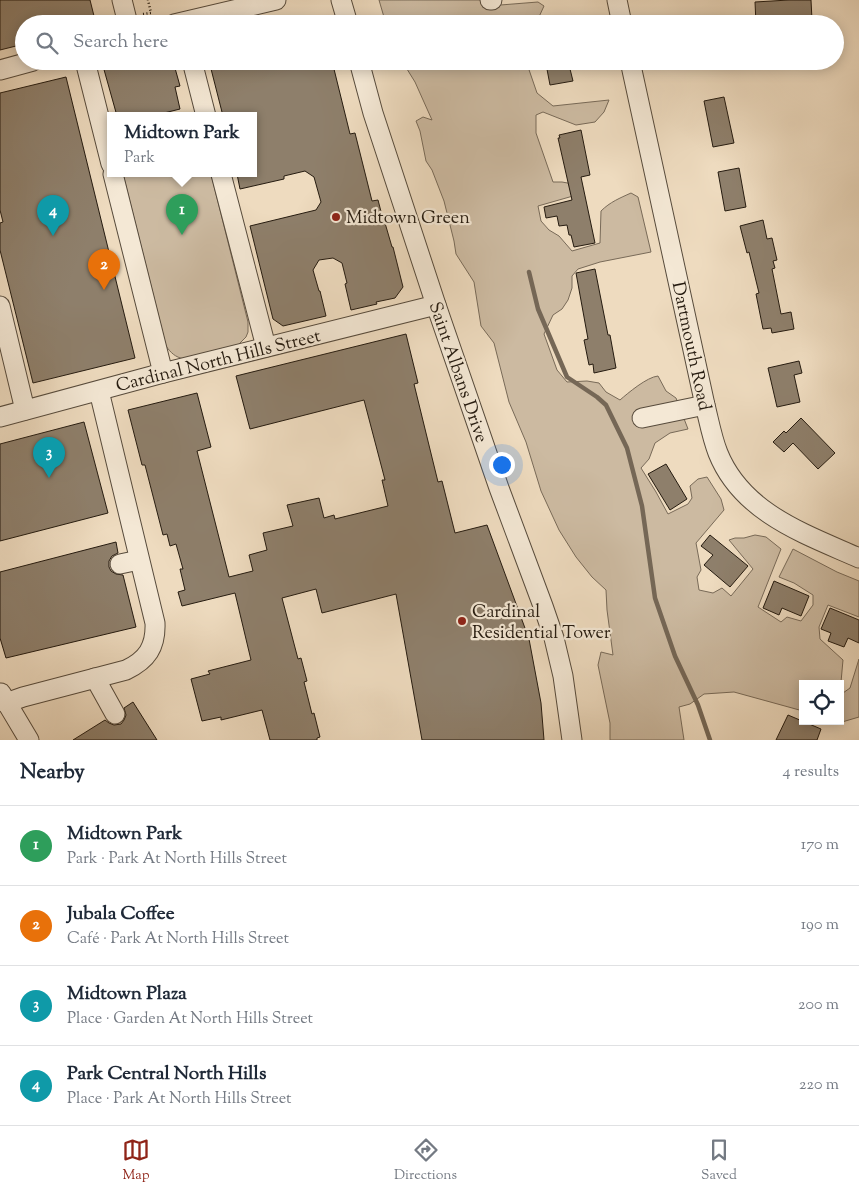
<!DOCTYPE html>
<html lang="en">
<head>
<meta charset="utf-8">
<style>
  :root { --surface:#fff; --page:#f2f2f3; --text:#1f2937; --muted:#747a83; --line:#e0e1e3; --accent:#8f2418 }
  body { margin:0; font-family:"Sorts Mill Goudy",serif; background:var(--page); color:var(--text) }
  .controls { position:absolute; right:15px; bottom:15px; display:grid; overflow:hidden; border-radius:0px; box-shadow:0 2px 12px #0003 }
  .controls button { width:45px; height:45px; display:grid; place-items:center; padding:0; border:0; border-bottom:1px solid var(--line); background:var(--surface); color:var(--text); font:25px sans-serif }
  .you { position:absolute; left:501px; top:464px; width:18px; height:18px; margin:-12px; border:4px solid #fff; border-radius:50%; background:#1a73e8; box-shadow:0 0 0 8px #1a73e833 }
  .badge { display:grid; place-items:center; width:32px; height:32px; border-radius:50%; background:var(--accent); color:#fff; font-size:16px; font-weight:700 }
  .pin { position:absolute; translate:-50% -41px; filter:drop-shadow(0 1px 2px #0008) }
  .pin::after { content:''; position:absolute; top:26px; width:18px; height:15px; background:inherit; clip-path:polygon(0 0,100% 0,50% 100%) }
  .popup { position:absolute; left:107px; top:112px; width:150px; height:65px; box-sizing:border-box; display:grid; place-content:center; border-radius:0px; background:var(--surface); filter:drop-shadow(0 1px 4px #0005); font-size:16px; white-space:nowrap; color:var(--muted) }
  .popup b { font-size:19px; color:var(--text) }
  .popup::after { content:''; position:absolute; left:50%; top:100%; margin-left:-10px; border:10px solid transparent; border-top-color:var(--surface) }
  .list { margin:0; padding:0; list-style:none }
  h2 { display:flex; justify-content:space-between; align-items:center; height:65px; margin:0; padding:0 20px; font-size:21px }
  h2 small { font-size:16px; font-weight:400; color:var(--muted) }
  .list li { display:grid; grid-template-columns:32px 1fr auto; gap:15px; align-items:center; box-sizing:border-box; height:80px; padding:0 20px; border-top:1px solid var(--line) }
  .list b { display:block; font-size:19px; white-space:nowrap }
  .list p { margin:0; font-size:16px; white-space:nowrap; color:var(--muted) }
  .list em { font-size:16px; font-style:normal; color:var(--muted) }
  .icon { flex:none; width:28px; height:28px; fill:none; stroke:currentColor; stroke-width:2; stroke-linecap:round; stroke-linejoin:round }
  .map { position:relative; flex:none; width:859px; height:740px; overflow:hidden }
  .search { position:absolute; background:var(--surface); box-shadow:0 2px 12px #0003; left:15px; right:15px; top:15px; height:55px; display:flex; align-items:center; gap:12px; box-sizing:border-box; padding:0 18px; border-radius:28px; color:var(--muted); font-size:19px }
  .sheet { height:385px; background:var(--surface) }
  nav { display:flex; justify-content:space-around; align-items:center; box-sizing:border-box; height:70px; border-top:1px solid var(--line); background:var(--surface); font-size:14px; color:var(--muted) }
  nav a { display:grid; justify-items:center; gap:2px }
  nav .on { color:var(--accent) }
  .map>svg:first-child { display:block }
  .green { fill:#ccbaa1; stroke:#786a58 }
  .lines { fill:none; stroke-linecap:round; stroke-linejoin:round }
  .stream { stroke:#756756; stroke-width:4.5 }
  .building { fill:#8e7f6b; stroke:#251b10 }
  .minor-casing { stroke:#574b3c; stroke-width:21 }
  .path { stroke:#251b10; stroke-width:2.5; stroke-dasharray:1 2.5; stroke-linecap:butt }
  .minor { stroke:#f4e8d5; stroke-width:19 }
  .poi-dot { fill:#8f2418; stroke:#f4e8d5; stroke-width:2 }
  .labels { text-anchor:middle; stroke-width:4.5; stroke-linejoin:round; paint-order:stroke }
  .poi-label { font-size:18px; fill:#251b10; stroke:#f4e8d5; text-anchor:start }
  .street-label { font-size:18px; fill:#251b10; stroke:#f4e8d5 }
</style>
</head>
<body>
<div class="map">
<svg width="859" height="740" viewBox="0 0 859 740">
  <rect width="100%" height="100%" fill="#eedbbf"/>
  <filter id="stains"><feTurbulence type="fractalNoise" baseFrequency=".004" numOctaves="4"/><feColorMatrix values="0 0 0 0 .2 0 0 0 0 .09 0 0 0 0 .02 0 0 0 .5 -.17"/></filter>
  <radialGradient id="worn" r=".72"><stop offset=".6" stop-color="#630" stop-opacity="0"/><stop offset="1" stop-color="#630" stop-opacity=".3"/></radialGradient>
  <g class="green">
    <polygon points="379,0 487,0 488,6 538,2 544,6 538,19 538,24 386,24"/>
    <path d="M402,61H526L537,93L553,106L609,100L604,112L595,122L576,125L543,112L536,115V133L553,182H562L573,184L580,194L538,206L541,221L549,230L559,236L572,251L600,243L601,211C610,202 620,198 631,193L638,197L651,252L600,262L578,269L572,276V288L568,300L562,309L553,315L544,334L557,370L567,382L587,381L599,383L606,392L620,400C628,393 647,377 658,376L666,391L676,398L688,429L670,433L655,443L649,459L641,468L656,492L668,514L688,504L692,498L690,486L698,479L707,477L721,499L724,510L696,543L701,570L697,577L699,590L713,593L722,588L731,596L753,569L729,540L735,538H744L755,535L766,537L781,549L758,607L781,622L787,617L801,621L813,605V595L794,583L779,577L793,549L837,572L859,581V617L828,605L819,627L820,639L843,660L841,682L843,693L850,688L859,659V717L842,722L839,721H840V684H803V711L734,692L704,694L690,704L679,707L684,740H610V723L598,665L601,652L613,655L607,610L606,590L592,577L576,557L559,530L541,491L526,442L509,402L494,343L481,326L474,282L456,254L454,241L444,201L432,170L426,161L420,131L416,121L423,117L432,120L415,82Z"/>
    <path d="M123,174H211L248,322V332L246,337L238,345L184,359C175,357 171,353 166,346Z"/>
  </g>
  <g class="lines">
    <polyline class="stream" points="529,272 538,309 567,377 597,397 606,405 627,448 642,506 655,598 675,656 698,705 710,740"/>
  </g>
  <g class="building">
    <polygon points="0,0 90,0 96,24 24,24 24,44 0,50"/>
    <polygon points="789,0 811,0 812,20 777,23 777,24 756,24 755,2"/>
    <polygon points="106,61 173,61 180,86 175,87 180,109 152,116 117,116 103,66"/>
    <polygon points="209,61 332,61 350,134 355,133 372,201 378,200 384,223 385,223 392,247 393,247 403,287 395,298 376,302 377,304 351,310 345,284 347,283 342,263 333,258 319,260 313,270 319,291 320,291 326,316 283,326 273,319 250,226 316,210 321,202 314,177 305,171 284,176 284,179 240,189 237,174 253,174 253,116 223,116"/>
    <polygon points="547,61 568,61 573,81 550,85 546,64 547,64"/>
    <polygon points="66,77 135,358 33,383 0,250 0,223 3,222 0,210 0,93"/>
    <polygon points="724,97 734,143 713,147 704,101"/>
    <polygon points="581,130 590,175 581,177 595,243 574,247 571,235 569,235 567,225 559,226 557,216 546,218 544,207 572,200 558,138 560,138 559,135"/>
    <polygon points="739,168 746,207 725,211 718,172"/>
    <polygon points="763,220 767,239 772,238 777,260 773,261 775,268 772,269 781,314 791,312 794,329 772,333 771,328 763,329 756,294 759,293 749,252 747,253 740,226"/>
    <polygon points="595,269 608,335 610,335 616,368 594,373 593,364 589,365 584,340 588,339 576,273"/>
    <polygon points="406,334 418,383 414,384 438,482 442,481 455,533 487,525 529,639 541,703 544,740 422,740 396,594 322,613 316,589 282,598 298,659 301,658 307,681 304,682 312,714 314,713 320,737 317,738 317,740 270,740 262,710 221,720 221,717 202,721 191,679 210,674 208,671 251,660 235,593 182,606 178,592 185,590 180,569 183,569 176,544 170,546 167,534 163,535 145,465 142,465 128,410 197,393 211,447 197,451 229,577 253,571 249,555 267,550 263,533 293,526 287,505 319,498 324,518 334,515 335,519 388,506 382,480 385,480 364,400 250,429 236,376"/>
    <polygon points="799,361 802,373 794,375 800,402 777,407 768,368"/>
    <polygon points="801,418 835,453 818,469 793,443 784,452 773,442 784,431 786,433"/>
    <polygon points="84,422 108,513 0,541 0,444"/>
    <polygon points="666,464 687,499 670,510 648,474"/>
    <polygon points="710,535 748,566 730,587 704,565 713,555 701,546"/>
    <polygon points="116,542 118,553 112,556 109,561 109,567 111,571 116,574 123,575 136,627 6,658 0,638 0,572"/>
    <polygon points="774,581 809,596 801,616 782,608 779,615 763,608"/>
    <polygon points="830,608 859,620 859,643 848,638 844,647 828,641 831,633 821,629"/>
    <polygon points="133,702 157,740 73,740 105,720 109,723 114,725 121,724 124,720 126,715 124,708"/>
    <polygon points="788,715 821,729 817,740 776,740"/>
  </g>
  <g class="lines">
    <defs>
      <g id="minor">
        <polyline points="122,0 128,24"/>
        <polyline points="341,0 348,24"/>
        <polyline points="490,0 492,0"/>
        <polyline points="617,0 622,24"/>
        <polyline points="174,24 276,0"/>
        <polyline points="85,61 111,164"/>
        <polyline points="192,61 206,116"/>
        <polyline points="359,61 373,113 436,305 499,488 543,606 554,638 563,676 572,740"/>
        <path d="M630,61L705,405C709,421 712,438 718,453C742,513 805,534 859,558"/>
        <polyline points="0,70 33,61"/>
        <polyline points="113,174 163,373"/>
        <polyline points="221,174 266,347"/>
        <polyline points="0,306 25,410"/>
        <polyline points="0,417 163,373 436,305"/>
        <polyline points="642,418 705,405"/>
        <polyline points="120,564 139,560"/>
        <polyline points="95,678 115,714"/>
        <polyline points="1,693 29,740"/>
        <path d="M6,703L23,697L126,670C147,660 156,647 155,623L99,391"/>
      </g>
    </defs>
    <use href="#minor" class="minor-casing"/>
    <polyline class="path" points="143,14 151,13 148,0"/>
    <use href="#minor" class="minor"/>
  </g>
  <g class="poi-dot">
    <circle cx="336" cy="217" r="5"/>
    <circle cx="462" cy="621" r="5"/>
  </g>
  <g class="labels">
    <g class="poi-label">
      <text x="346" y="223">Midtown Green</text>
      <text x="472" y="617">Cardinal<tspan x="472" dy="21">Residential Tower</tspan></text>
    </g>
    <g class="street-label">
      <text transform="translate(692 346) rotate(78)" y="6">Dartmouth Road</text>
      <text transform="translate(218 360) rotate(-14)" y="6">Cardinal North Hills Street</text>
      <text transform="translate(459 372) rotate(71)" y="6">Saint Albans Drive</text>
    </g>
  </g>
  <rect width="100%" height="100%" filter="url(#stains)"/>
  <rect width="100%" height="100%" fill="url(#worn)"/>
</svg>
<div class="controls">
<button><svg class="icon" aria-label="locate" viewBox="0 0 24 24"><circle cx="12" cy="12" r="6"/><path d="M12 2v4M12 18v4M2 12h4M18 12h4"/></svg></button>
</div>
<div class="you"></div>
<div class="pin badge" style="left:182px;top:235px;background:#2e9e5b">1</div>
<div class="popup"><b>Midtown Park</b>Park</div>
<div class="pin badge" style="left:104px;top:290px;background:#e8710a">2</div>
<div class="pin badge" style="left:49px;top:478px;background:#0f9aa8">3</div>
<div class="pin badge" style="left:53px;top:236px;background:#0f9aa8">4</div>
<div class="search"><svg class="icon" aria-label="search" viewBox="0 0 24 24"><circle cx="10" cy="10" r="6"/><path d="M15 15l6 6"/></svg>Search here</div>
</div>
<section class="sheet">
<h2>Nearby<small>4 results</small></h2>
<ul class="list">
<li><span class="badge" style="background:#2e9e5b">1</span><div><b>Midtown Park</b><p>Park · Park At North Hills Street</p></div><em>170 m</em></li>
<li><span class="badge" style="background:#e8710a">2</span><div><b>Jubala Coffee</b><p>Café · Park At North Hills Street</p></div><em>190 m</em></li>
<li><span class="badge" style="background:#0f9aa8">3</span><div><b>Midtown Plaza</b><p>Place · Garden At North Hills Street</p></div><em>200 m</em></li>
<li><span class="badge" style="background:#0f9aa8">4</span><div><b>Park Central North Hills</b><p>Place · Park At North Hills Street</p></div><em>220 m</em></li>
</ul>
</section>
<nav>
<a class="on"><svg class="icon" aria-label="map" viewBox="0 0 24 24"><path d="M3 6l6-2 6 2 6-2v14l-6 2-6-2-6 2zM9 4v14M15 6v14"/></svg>Map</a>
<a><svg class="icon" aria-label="directions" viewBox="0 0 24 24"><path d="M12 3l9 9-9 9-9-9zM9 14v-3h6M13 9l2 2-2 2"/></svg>Directions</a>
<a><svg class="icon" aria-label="saved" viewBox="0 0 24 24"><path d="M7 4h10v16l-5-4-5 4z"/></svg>Saved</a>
</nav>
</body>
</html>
